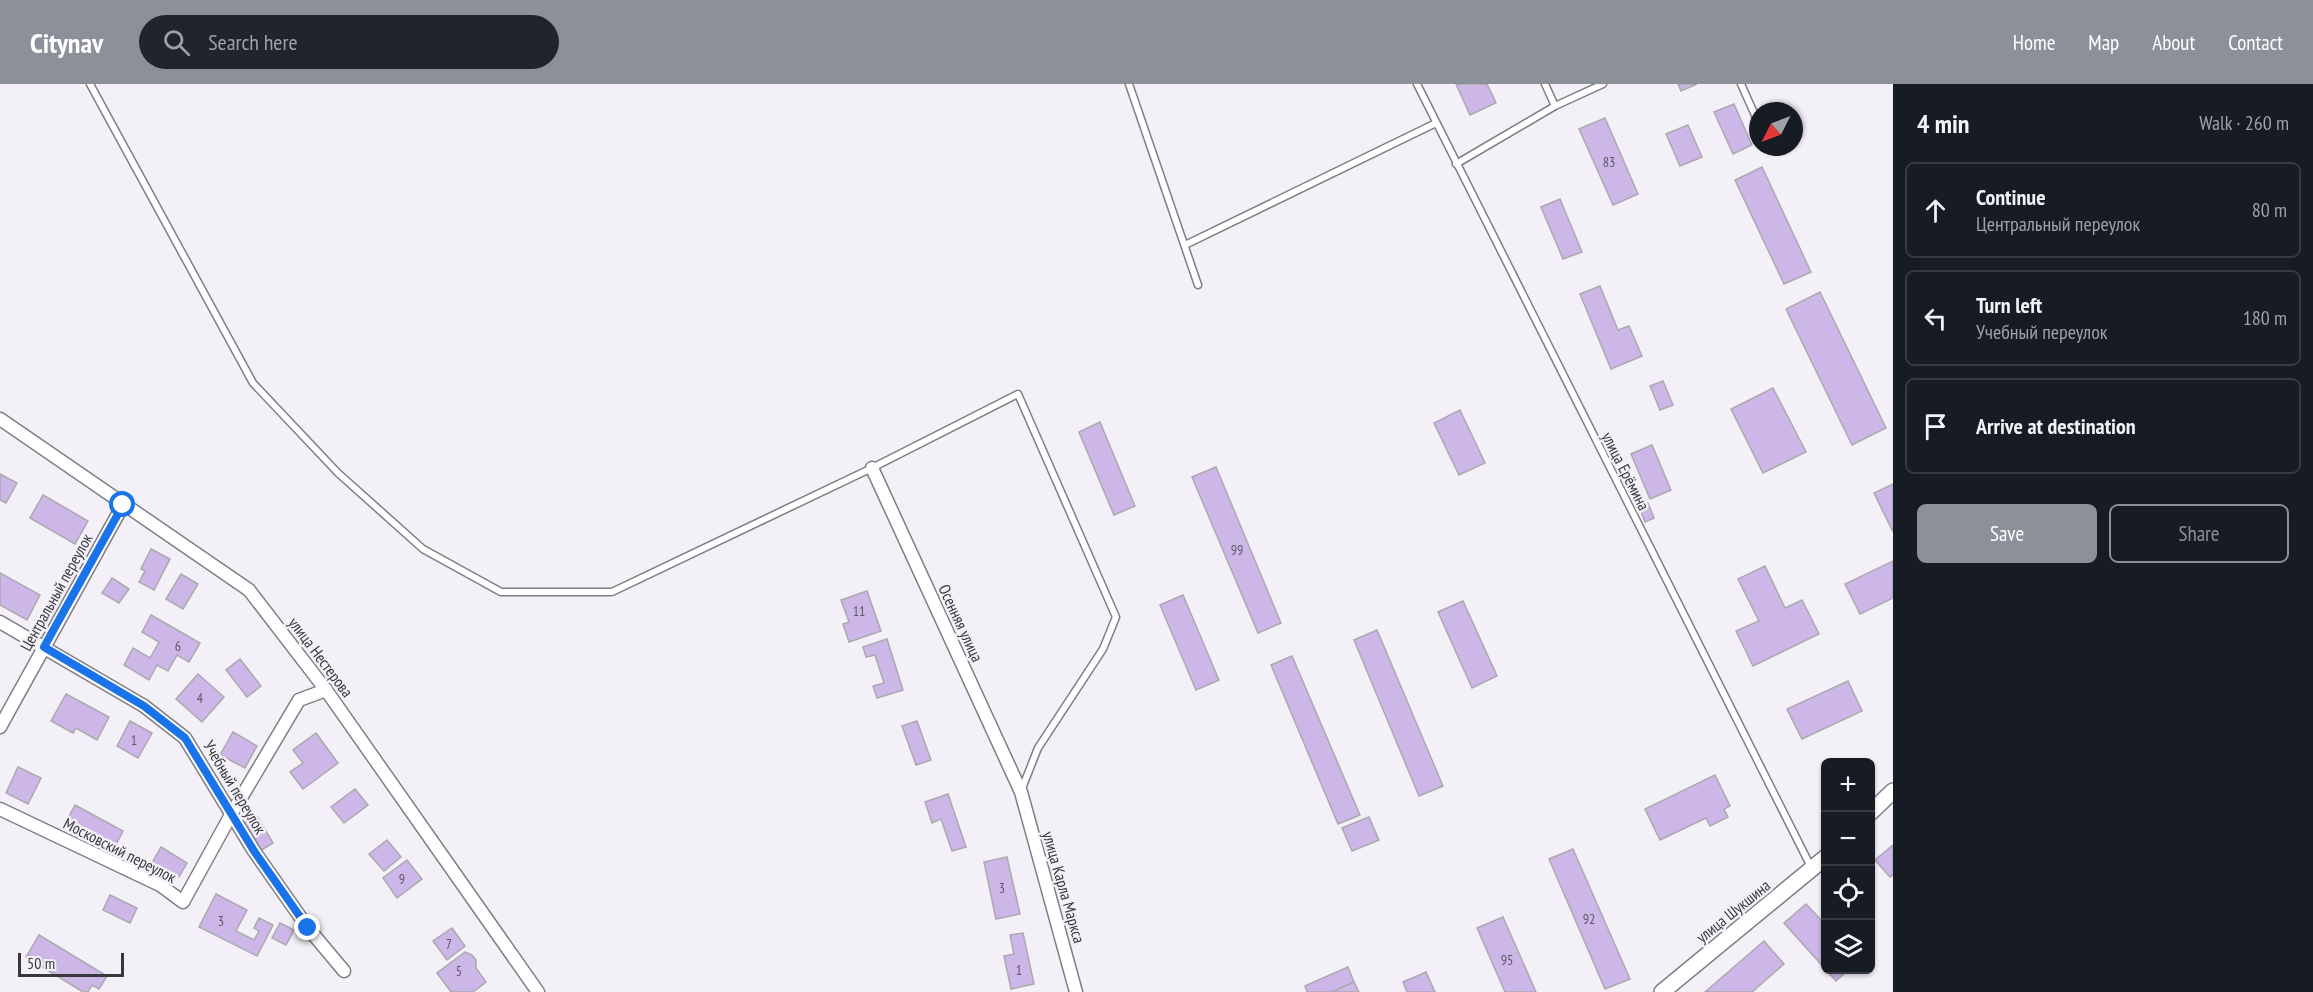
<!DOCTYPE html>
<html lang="en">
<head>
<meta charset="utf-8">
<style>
  :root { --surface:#171b24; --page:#20242c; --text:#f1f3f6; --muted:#9ea1a6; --line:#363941; --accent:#8c9099 }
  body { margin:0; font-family:"PT Sans Narrow",sans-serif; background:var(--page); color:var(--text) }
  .controls { position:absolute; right:18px; bottom:18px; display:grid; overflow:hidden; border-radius:9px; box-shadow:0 2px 4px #0004 }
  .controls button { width:54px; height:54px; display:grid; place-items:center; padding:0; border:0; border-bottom:2px solid var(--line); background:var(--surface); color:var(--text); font:30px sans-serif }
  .compass { position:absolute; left:1749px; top:18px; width:54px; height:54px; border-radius:50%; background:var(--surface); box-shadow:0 2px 4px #0004; rotate:228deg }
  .scale { position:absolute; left:18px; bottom:15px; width:106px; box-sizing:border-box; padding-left:6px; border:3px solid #39383b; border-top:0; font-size:16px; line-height:21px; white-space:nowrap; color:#39383b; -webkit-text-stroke:4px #f3f0f7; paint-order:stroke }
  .stop { position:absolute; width:18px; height:18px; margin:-14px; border:4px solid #1a73e8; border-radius:50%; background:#fff }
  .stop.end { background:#1a73e8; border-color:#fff; box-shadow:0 2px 6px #0008 }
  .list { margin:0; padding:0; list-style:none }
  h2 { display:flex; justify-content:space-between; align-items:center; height:78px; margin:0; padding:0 24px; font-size:26px }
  h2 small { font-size:20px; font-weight:400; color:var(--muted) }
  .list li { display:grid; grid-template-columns:39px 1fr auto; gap:18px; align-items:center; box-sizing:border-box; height:96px; margin:0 12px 12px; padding:0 12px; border:2px solid var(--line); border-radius:9px }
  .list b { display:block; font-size:22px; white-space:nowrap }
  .list p { margin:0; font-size:20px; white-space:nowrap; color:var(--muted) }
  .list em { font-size:20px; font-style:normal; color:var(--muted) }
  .actions { display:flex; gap:12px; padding:18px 24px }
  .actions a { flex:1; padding:14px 0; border:2px solid var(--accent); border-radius:9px; text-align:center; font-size:21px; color:var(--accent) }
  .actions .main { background:var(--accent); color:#fff }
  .icon { flex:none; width:33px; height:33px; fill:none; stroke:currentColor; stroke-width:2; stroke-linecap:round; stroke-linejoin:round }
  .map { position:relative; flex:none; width:1893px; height:908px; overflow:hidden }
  header { display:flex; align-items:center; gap:36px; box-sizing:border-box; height:84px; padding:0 30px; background:var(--accent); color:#fff }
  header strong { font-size:28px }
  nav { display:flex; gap:33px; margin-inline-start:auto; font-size:21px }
  .search { width:420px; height:54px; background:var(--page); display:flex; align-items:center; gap:15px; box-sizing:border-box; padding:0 21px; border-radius:33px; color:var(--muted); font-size:22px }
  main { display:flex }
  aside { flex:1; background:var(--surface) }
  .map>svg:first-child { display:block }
  .building { fill:#ccb7e8; stroke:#aba9af; stroke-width:1.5 }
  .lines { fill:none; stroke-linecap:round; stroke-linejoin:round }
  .service-casing { stroke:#807d84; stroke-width:9 }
  .minor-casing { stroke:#807d84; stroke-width:15 }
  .tertiary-casing { stroke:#807d84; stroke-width:18 }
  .service { stroke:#fff; stroke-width:6 }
  .minor { stroke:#fff; stroke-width:12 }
  .tertiary { stroke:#fff; stroke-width:15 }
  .route { stroke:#1a73e8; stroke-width:8 }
  .labels { text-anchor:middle; stroke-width:5; stroke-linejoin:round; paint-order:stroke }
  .number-label { font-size:14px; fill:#5e5866 }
  .street-label { font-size:16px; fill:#39383b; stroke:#f3f0f7 }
</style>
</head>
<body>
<header>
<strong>Citynav</strong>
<div class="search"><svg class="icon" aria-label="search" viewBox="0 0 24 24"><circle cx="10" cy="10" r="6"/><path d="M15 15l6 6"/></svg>Search here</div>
<nav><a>Home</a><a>Map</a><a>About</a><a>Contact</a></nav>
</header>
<main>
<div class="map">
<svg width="1893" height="908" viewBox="0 0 1893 908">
  <rect width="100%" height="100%" fill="#f3f0f7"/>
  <g class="building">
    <polygon points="1456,0 1487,0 1496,19 1470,31"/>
    <polygon points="1678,0 1697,0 1681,7"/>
    <polygon points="1734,20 1752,61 1733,70 1714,28"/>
    <polygon points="1605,34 1638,110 1613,121 1579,45"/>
    <polygon points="1688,41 1702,73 1680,82 1666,50"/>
    <polygon points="1762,83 1811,188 1784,200 1735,96"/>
    <polygon points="1560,115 1582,168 1563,175 1541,123"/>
    <polygon points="1600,202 1618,246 1629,242 1642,272 1611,285 1580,210"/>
    <polygon points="1820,208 1886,344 1852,361 1786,225"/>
    <polygon points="1663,297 1673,321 1660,326 1650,302"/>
    <polygon points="1773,304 1806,368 1763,389 1731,325"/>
    <polygon points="1460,326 1485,379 1459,391 1434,339"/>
    <polygon points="1100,338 1135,422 1114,431 1079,348"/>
    <polygon points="1652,361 1671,406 1650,415 1631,370"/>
    <polygon points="1216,383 1281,539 1258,549 1192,393"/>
    <polygon points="0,390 17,399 6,419 0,416"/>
    <polygon points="1893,400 1893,448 1874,409"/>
    <polygon points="43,411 88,437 75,460 30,434"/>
    <polygon points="1648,419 1654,434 1645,438 1639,423"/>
    <polygon points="151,465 170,475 154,506 139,498 145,487 141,485"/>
    <polygon points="1893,477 1893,514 1860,530 1845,500"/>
    <polygon points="1765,482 1785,524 1802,516 1819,550 1753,582 1736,547 1759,537 1738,495"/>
    <polygon points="0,489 40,511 27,536 0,521"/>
    <polygon points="181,490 198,500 183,525 166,515"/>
    <polygon points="112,494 129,505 119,519 102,509"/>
    <polygon points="867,507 881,547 849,558 843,540 849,538 841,516"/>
    <polygon points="1183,511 1219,596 1196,606 1160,521"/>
    <polygon points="1463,517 1497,592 1472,604 1438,528"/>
    <polygon points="151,531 200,559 189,578 177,571 168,587 157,581 149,596 124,581 133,564 150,574 159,558 142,548"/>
    <polygon points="1377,546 1443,702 1419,712 1354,556"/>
    <polygon points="887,555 903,606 877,614 873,602 884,599 875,571 866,573 863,563"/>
    <polygon points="1292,572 1360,731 1338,740 1271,581"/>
    <polygon points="240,575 261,602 247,613 226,586"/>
    <polygon points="198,590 224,613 202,638 176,615"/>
    <polygon points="1848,597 1862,627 1802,655 1787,625"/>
    <polygon points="66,610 109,633 97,656 76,644 73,649 51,637"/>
    <polygon points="130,637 152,649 138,674 117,662"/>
    <polygon points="917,637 931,676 916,681 902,642"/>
    <polygon points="233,648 257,662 245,684 220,671"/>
    <polygon points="316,649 338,679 303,705 290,688 303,679 293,666"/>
    <polygon points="18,683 41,694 28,720 6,709"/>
    <polygon points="1715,691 1730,722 1724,725 1728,733 1710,742 1706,734 1660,756 1645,725"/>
    <polygon points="355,705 368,721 344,739 331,723"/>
    <polygon points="948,710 966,763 952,767 941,735 932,739 925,718"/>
    <polygon points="75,721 123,747 113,766 65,740"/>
    <polygon points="257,732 273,759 260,767 243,740"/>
    <polygon points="1369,733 1379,756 1352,767 1342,744"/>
    <polygon points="387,756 401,773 384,787 369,770"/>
    <polygon points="1893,761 1893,791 1890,793 1875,776"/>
    <polygon points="161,763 187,779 179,793 167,786 162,794 148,786"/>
    <polygon points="1573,765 1630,895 1605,905 1549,775"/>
    <polygon points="1007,773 1020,830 996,835 984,778"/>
    <polygon points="407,776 422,795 397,814 383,794"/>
    <polygon points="216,810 247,826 236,847 254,856 259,847 254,844 259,834 273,841 257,872 199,843"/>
    <polygon points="110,811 137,824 130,839 103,826"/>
    <polygon points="1806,820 1826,841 1826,886 1848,886 1836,897 1784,839"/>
    <polygon points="1503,833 1536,908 1505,908 1477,844"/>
    <polygon points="280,839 294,846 286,861 272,854"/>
    <polygon points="452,844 465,862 447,876 433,857"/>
    <polygon points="1023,849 1034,900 1011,905 1004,872 1014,870 1010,851"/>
    <polygon points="39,851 107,892 99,905 92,901 88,908 83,908 26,873"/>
    <polygon points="1764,857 1784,880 1752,908 1705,908"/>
    <polygon points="465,868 472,871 476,876 476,884 486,898 473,908 451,908 437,889"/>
    <polygon points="1348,883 1354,898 1332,908 1307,908 1305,902"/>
    <polygon points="1426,888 1435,908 1407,908 1403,898"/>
    <polygon points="1354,898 1359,908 1332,908"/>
  </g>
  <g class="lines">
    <defs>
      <g id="service">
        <polyline points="90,0 253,299 338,389 423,465 501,508 612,508 872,384 1018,310 1116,533 1103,565 1038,664 1021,707"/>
        <polyline points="1129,0 1198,201"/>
        <polyline points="1417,0 1812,785"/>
        <polyline points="1545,0 1555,22"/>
        <polyline points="1741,0 1758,38"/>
        <polyline points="1456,80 1555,22 1603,0"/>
        <polyline points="1185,161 1436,39"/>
      </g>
      <g id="minor">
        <polyline points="0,335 249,506 326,606 538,908"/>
        <polyline points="872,384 1021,708 1076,908"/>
        <polyline points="0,538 144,622 185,654 254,767 308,844 344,887"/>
        <polyline points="0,643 123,421"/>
        <polyline points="0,725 160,801 183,818 232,729 299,616 326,606"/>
      </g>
      <g id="tertiary">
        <polyline points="1870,729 1893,707"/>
        <polyline points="1662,908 1826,773"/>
      </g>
    </defs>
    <use href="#service" class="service-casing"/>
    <use href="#minor" class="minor-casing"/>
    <use href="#tertiary" class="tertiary-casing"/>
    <use href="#service" class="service"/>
    <use href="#minor" class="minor"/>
    <use href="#tertiary" class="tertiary"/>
  </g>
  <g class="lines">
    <polyline class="route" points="123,421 44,563 144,622 185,654 254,767 308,844"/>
  </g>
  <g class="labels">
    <g class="number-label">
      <text x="1609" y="83">83</text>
      <text x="1237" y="471">99</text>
      <text x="859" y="532">11</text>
      <text x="178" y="567">6</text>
      <text x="200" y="619">4</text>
      <text x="134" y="661">1</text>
      <text x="402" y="800">9</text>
      <text x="1002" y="809">3</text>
      <text x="1589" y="840">92</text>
      <text x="221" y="842">3</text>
      <text x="449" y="865">7</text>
      <text x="1507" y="881">95</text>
      <text x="1019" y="891">1</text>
      <text x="459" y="892">5</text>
    </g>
    <g class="street-label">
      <text transform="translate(1626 387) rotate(63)" y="6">улица Ерёмина</text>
      <text transform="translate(56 508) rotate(-61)" y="6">Центральный переулок</text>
      <text transform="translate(961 539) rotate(65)" y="6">Осенняя улица</text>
      <text transform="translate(321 573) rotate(53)" y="6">улица Нестерова</text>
      <text transform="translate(235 703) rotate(59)" y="6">Учебный переулок</text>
      <text transform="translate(120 766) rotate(27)" y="6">Московский переулок</text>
      <text transform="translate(1064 803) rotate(74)" y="6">улица Карла Маркса</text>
      <text transform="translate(1733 827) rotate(-39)" y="6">улица Шукшина</text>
    </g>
  </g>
</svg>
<div class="controls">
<button>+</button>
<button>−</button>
<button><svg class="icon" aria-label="locate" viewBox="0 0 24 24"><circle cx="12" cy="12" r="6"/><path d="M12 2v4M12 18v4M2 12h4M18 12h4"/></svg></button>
<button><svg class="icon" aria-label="layers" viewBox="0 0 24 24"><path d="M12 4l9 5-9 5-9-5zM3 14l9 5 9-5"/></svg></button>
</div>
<svg class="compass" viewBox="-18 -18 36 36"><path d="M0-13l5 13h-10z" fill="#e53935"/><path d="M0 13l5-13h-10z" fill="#9ea1a6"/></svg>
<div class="scale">50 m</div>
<div class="stop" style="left:123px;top:421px"></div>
<div class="stop end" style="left:308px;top:844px"></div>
</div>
<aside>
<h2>4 min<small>Walk · 260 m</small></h2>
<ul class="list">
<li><svg class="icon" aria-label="ahead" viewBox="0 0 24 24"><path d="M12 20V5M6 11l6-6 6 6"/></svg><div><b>Continue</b><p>Центральный переулок</p></div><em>80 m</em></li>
<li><svg class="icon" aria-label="left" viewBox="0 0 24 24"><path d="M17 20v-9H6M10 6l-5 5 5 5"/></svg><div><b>Turn left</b><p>Учебный переулок</p></div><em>180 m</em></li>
<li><svg class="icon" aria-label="arrive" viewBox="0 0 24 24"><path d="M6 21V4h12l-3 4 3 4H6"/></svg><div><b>Arrive at destination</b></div></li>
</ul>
<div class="actions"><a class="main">Save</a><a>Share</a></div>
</aside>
</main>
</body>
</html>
